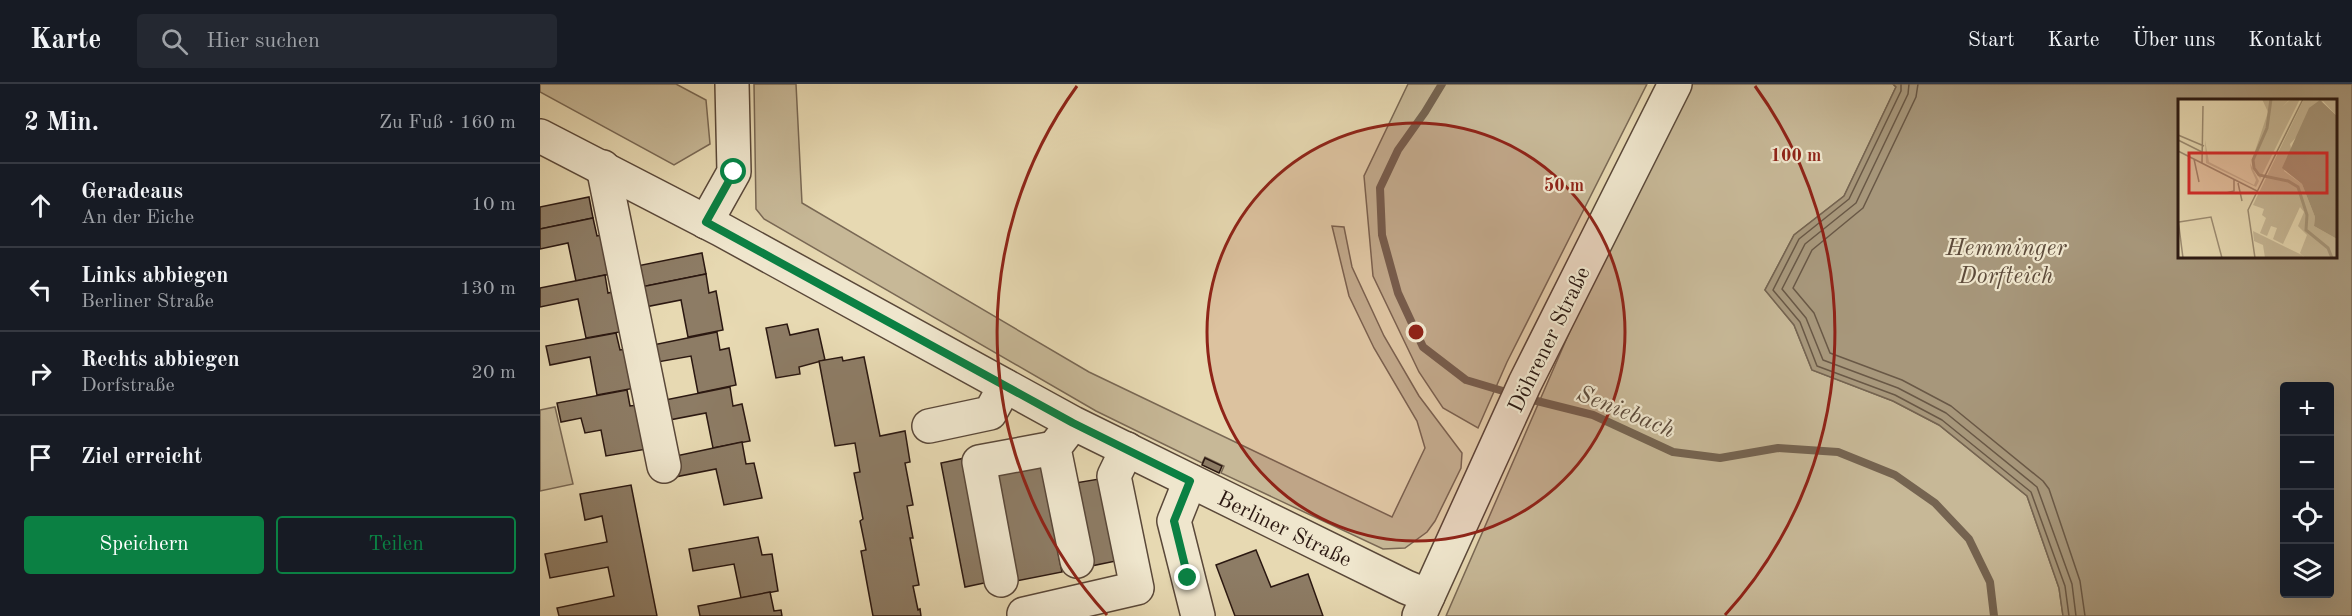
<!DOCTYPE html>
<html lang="de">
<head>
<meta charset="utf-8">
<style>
  :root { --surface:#171b24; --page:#242831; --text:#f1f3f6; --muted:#9ea1a6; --line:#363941; --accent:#0b8043 }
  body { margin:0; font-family:"Old Standard TT",serif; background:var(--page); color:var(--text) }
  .controls { position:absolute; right:18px; bottom:18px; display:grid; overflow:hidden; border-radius:6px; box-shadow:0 6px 24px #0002 }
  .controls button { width:54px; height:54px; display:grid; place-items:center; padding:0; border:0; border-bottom:2px solid var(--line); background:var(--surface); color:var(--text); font:30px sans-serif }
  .stop { position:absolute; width:18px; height:18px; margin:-14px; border:4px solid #0b8043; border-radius:50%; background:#fff }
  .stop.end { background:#0b8043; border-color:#fff; box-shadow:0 2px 6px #0008 }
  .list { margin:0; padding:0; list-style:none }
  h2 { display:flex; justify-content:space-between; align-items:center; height:78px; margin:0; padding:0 24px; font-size:26px }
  h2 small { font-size:20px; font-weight:400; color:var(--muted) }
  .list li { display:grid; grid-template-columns:39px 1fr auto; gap:18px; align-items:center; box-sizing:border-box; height:84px; padding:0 24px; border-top:2px solid var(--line) }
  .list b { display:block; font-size:22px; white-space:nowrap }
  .list p { margin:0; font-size:20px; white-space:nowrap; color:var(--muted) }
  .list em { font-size:20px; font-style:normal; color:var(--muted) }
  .actions { display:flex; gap:12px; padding:18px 24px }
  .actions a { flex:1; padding:14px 0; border:2px solid var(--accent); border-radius:6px; text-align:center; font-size:21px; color:var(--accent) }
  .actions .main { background:var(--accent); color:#fff }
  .icon { flex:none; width:33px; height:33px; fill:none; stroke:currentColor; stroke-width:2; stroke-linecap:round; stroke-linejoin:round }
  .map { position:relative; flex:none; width:1812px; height:532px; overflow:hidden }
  header { display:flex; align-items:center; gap:36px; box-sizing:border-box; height:84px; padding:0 30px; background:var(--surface); border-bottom:2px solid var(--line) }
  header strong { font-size:28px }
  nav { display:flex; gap:33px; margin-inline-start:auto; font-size:21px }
  .search { width:420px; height:54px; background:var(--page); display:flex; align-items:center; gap:15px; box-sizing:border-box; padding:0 21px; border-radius:6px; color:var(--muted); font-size:22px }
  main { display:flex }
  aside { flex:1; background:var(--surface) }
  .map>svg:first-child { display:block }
  .green { fill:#c7b897; stroke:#796854; stroke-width:1.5 }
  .water { fill:#a7977b; stroke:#756451; stroke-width:1.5; fill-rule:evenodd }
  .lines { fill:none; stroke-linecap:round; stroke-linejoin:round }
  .shore { stroke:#695846; stroke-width:1.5 }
  .stream { stroke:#756451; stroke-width:8 }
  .building { fill:#8d7c65; stroke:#2b1811; stroke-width:1.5 }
  .minor-casing { stroke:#5a4839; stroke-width:36 }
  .minor { stroke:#efe6cd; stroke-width:33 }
  .route { stroke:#0b8043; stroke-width:8 }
  .ring { fill:none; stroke:#8f2418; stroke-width:3 }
  .labels { text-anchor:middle; stroke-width:4.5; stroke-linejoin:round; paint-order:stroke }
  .street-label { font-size:22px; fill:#2b1811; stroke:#efe6cd }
  .water-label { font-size:24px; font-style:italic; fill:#5d4b3b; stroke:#efe6cd }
  .inset-river { fill:none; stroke:#a7977b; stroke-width:3 }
  .inset-road { fill:none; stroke:#9c8c72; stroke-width:1.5 }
  .view { fill:#d62828; fill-opacity:0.15; stroke:#d62828; stroke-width:3 }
  .inset-edge { fill:none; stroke:#2b1811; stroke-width:3 }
  .centre { fill:#8f2418; stroke:#efe6cd; stroke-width:3 }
  .ring-label { font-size:18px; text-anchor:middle; font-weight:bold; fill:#8f2418; stroke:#efe6cd; stroke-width:4.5; stroke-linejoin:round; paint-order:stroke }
</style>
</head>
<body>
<header>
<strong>Karte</strong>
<div class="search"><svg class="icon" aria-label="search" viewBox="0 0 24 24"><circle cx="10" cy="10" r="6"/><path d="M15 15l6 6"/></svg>Hier suchen</div>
<nav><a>Start</a><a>Karte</a><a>Über uns</a><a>Kontakt</a></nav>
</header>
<main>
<aside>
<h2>2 Min.<small>Zu Fuß · 160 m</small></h2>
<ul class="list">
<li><svg class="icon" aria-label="ahead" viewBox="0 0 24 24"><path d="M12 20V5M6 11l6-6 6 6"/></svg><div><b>Geradeaus</b><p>An der Eiche</p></div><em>10 m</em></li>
<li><svg class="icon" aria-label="left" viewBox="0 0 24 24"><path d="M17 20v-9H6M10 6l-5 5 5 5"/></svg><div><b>Links abbiegen</b><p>Berliner Straße</p></div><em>130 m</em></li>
<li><svg class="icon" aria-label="right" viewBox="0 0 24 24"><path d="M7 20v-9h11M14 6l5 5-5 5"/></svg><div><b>Rechts abbiegen</b><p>Dorfstraße</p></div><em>20 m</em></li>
<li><svg class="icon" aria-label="arrive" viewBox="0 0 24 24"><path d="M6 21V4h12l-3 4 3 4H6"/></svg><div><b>Ziel erreicht</b></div></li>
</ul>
<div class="actions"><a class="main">Speichern</a><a>Teilen</a></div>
</aside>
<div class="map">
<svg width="1812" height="532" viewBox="0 0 1812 532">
  <rect width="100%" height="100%" fill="#e7d9b2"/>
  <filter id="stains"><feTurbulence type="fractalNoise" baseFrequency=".00333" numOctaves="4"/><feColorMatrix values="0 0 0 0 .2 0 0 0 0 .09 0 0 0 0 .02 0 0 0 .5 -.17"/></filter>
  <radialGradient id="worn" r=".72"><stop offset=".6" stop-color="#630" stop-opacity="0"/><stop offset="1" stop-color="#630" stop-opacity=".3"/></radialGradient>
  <g class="green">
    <polygon points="0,0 136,0 166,16 170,60 134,81 0,8"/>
    <polygon points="214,0 256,0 262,119 549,288 852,433 885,364 877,337 834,264 809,212 792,142 804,143 812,183 844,252 879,312 922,369 921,384 895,437 887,448 865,464 843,465 681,389 684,382 665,373 662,379 556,327 224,135 216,125"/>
    <polygon points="868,0 1107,0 967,278 938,344 903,324 879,288 833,192 824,92"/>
    <polygon points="1152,0 1353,0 1356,3 1304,112 1254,151 1225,206 1254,241 1272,286 1353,317 1399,341 1487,412 1519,504 1523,532 906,532 1033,240"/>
    <polygon points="15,323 33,400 0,407 0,326"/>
  </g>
  <path class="water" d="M1353,0H1812V532H1523L1519,504L1487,412L1399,341L1353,317L1272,286L1254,241L1225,206L1254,151L1304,112L1356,3ZM1640,16H1796V172H1640ZM1744,302H1790V510H1744Z"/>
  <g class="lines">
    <g class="shore">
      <polyline points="1361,0 1361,7 1309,115 1259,155 1233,206 1260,238 1277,282 1355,311 1402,336 1491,408 1525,502 1529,532"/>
      <polyline points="1369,0 1368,10 1316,119 1265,160 1242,205 1266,234 1283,276 1358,304 1406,329 1497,403 1532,500 1536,532"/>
      <polyline points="1378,0 1376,13 1323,124 1272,166 1253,204 1274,229 1290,269 1362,296 1411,322 1503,397 1509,405 1540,497 1545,532"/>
    </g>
    <g class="stream">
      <polyline points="902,0 885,28 858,66 840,104 842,151 858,209 883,263 926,296 973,310"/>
      <polyline points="985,314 1053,331 1133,368 1180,374 1238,364 1298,368 1355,391 1395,419 1429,455 1450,498 1454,532"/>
    </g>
  </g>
  <g class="building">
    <polygon points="49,113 53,134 0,145 0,123"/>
    <polygon points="53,134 57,152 63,151 71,190 36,197 28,159 0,165 0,145"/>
    <polygon points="162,169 166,190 96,204 92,183"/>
    <polygon points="166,190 169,209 176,207 183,246 148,253 141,216 100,224 96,204"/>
    <polygon points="65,191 68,209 77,207 85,247 46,254 38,215 0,223 0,204"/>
    <polygon points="247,240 250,251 278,245 285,276 259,283 260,290 236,294 226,244"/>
    <polygon points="177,248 180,266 189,264 196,301 158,309 151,272 112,279 108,262"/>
    <polygon points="76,249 80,266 87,265 95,304 57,311 50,273 10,281 6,262"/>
    <polygon points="302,273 303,277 324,273 340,352 365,347 370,378 365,379 373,421 367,422 373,454 370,454 379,501 373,502 378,526 380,525 381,532 333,532 321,467 326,466 320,437 323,435 314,389 320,388 315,359 295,362 279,277"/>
    <polygon points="190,303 193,322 202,320 210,357 173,364 166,329 124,337 120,317"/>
    <polygon points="87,306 90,322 98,321 107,365 66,372 61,346 45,349 41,334 21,338 17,319"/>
    <polygon points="202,358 206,380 214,379 222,414 184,421 176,385 135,393 131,373"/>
    <polygon points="425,374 449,498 425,503 401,379"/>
    <polygon points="665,374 682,382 679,389 662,381"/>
    <polygon points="501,381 522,488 476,497 455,389"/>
    <polygon points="559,395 576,477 551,482 535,399"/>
    <polygon points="91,401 117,532 19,532 17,524 74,512 68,483 10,494 5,470 67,458 62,432 45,436 40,410"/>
    <polygon points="218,453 222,471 232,470 238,507 201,514 194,480 153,487 149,465"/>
    <polygon points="716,466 731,503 768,490 783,532 695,532 676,481"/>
    <polygon points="230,508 234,527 241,526 242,532 160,532 158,522"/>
  </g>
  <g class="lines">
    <defs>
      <g id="minor">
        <polyline points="0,52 180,145 533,339 866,503 888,512"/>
        <polyline points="63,83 124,382"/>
        <polyline points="166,138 194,88 192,0"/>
        <polyline points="389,342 450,329 465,302"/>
        <polyline points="527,347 514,364 537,477"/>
        <polyline points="650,397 634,437 658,532"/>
        <polyline points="461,496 439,378 514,364"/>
        <polyline points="484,530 597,504 574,392 587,365"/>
        <polyline points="879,532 985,299 1135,0"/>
      </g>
    </defs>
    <use href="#minor" class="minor-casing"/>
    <use href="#minor" class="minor"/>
  </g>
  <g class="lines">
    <polyline class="route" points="194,88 166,138 533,339 650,397 634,437 648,494"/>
  </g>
  <circle cx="876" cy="248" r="209" fill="#8f2418" fill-opacity=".12"/>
  <g class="ring">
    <circle cx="876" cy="248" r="209"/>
    <path d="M567 531A419 419 0 0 1 537 2M1215 2A419 419 0 0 1 1185 531"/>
  </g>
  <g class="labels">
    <g class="street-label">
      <text transform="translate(1008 255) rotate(-64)" y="8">Döhrener Straße</text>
      <text transform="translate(745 444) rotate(26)" y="8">Berliner Straße</text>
    </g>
    <g class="water-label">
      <text x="1466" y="171">Hemminger<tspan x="1466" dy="28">Dorfteich</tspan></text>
      <text transform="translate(1086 327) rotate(22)" y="8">Seniebach</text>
    </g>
  </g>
  <g transform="translate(1638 15)">
    <rect width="159" height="159" fill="#e7d9b2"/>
    <path d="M84,0H112L104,8L113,0H122L82,80L74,61L90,13ZM126,0H159V17L145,2L130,13L123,33L112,45L114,54L106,72L124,85L137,118L136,127L159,140V159H127L122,154L129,136L120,127L126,113L122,108L105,145L95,140L99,129L93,127L89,137L82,134L88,119L84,116L86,110L75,106ZM27,41L31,63L76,86L78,81L73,70L72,64L81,82L78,88L28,64ZM75,132L124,156L126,159H87L85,146L76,142Z" fill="#c7b897"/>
    <path d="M142,1L159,17V140L136,127L137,118L124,85L104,69L131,9Z" fill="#a7977b"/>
    <path class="inset-river" d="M93,0L89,29L75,61L76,69L81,76L110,82L120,88L129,116L128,131L150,149L154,159"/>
    <path class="inset-road" d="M0,36L26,47M0,41L26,54M0,52L79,92M16,60L21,83M24,64L25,7M60,84L64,102M48,94L56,92V81M0,120L5,159M1,123L33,118L44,159M77,159L70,111L125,0"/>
    <path class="view" d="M11,54H149V94H11Z"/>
    <rect width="159" height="159" class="inset-edge"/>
  </g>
  <circle cx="876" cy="248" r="9" class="centre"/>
  <g class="ring-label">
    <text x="1256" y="77">100 m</text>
    <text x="1024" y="107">50 m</text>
  </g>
  <rect width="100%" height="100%" filter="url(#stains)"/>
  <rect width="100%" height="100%" fill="url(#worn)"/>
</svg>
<div class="controls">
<button>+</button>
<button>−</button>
<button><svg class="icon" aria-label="locate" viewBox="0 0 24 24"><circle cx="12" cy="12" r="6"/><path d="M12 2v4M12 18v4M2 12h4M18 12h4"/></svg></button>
<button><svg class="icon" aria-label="layers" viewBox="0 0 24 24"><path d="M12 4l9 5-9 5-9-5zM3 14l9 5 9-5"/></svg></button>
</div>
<div class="stop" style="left:194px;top:88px"></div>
<div class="stop end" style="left:648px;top:494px"></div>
</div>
</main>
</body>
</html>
